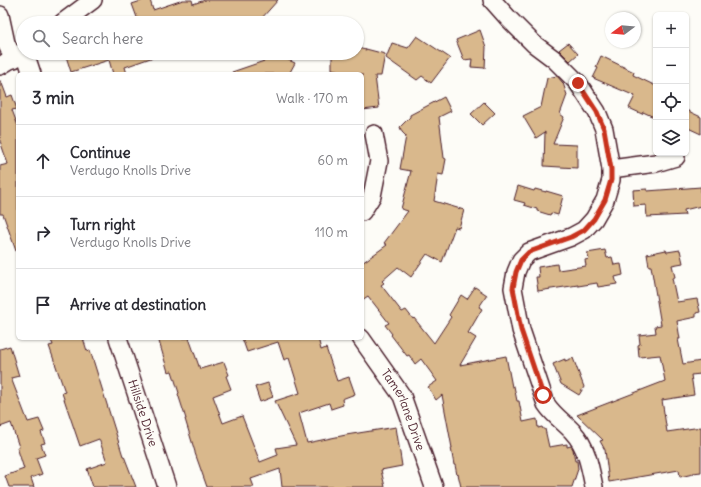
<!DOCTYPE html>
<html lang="en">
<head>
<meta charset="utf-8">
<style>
  :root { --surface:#fff; --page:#f2f2f3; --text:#2b2b33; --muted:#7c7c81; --line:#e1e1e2 }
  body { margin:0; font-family:Delius,sans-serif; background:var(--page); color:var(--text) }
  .controls { position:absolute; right:12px; top:12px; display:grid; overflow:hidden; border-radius:6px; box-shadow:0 1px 3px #0004 }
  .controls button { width:36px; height:36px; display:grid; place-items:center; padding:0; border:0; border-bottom:1px solid var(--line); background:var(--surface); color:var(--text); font:20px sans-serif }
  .compass { position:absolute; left:605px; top:12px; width:36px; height:36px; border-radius:50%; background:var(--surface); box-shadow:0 1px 3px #0004; rotate:254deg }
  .stop { position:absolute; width:12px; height:12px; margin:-9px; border:3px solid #c8321e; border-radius:50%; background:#fff }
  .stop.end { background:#c8321e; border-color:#fff; box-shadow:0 1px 4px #0008 }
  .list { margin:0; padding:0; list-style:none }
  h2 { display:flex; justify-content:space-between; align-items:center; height:52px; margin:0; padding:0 16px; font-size:17px }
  h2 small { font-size:13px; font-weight:400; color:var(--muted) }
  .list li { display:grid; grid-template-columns:26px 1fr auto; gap:12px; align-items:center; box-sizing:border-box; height:72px; padding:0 16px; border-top:1px solid var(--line) }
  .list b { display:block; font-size:15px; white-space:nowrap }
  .list p { margin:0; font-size:13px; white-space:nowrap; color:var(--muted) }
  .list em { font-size:13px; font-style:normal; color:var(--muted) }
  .icon { flex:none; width:22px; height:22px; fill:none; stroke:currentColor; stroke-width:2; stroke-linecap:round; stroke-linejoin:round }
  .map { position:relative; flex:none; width:701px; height:487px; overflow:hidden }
  .search { position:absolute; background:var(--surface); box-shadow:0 1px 3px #0004; left:16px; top:16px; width:348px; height:44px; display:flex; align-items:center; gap:10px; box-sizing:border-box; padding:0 14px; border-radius:22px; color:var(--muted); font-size:15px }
  .panel { position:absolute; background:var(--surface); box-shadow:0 1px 3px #0004; left:16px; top:72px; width:348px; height:268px; border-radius:6px }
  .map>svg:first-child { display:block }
  .building { fill:#d9b88c; stroke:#4a1f2b }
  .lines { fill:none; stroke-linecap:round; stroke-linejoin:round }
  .street-casing { stroke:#4a1f2b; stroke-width:20 }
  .street { stroke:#fdfcf7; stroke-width:17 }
  .route { stroke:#c8321e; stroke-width:5 }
  .labels { text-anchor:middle; stroke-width:4; stroke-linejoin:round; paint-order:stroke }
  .street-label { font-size:12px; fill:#4a1f2b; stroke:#fdfcf7 }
</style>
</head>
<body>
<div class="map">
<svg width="701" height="487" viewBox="0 0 701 487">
  <rect width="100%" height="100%" fill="#fdfcf7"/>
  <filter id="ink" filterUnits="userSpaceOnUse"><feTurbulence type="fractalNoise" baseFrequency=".025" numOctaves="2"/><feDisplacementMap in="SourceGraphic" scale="8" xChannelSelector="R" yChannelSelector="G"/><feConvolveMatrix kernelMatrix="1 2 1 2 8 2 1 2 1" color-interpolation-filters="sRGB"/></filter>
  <g filter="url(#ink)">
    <g class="building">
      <polygon points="144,0 150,0 153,10 183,0 192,0 193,4 205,0 278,0 261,19 253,23 139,23 132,4"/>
      <polygon points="480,30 486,47 485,68 471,67 472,59 464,60 456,40"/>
      <polygon points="417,36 450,58 431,83 422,76 417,80 386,58 392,43 408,48"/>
      <polygon points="568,43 578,54 570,61 559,50"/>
      <polygon points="357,48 366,50 366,49 385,54 381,76 375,76 379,108 362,110 362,74 340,74 340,71 332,69 332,53 357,53"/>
      <polygon points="65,53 159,53 159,55 125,67 127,74 113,74 109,60 71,72"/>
      <polygon points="273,53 295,63 289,74 232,74 232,72 270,59"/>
      <polygon points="601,56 634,72 633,75 656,86 656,118 643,112 642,114 629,108 635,96 593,78 598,68 596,67"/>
      <polygon points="557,76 563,83 567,95 560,114 564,117 553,144 577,145 577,168 544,166 545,132 536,138 523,116 541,107 547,78"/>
      <polygon points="0,81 1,81 7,97 12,95 17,109 12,110 18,126 18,251 16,251 3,214 0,214 0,166 8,164 0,141"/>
      <polygon points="444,97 451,111 439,117 444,158 446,159 443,175 438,174 434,201 464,210 459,228 455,227 442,262 427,254 411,277 398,267 382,281 384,283 381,285 402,312 406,310 413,319 414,318 434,343 451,317 449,315 461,295 467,299 475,287 487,295 479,307 482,309 468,333 476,338 460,365 506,356 512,387 514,386 517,401 519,401 523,422 537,419 538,428 542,427 543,429 545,429 549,447 567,444 567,447 571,446 573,449 575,461 577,461 578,469 572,487 461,487 458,474 457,475 455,465 454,465 451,448 452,448 442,395 436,400 428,387 437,381 421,359 415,364 409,355 407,356 391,335 392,334 385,325 389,323 368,296 362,300 362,263 387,245 384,243 408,211 401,209 411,171 400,169 406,136 402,132 400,127 410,117 410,115"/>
      <polygon points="484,102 495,113 482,125 471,114"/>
      <polygon points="686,110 701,117 701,134 686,127"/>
      <polygon points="518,186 534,191 535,189 546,192 546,191 563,196 558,215 551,213 550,215 537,211 537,209 524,205 525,203 514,200"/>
      <polygon points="701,187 701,206 684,210 685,215 647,217 646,205 634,206 633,190 647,189 647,191"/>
      <polygon points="605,250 607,258 612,257 614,265 621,264 623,275 615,277 617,284 598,287 597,283 578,286 578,285 538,291 536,277 539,277 538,267 557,264 558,270 586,266 585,260 589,259 587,253"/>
      <polygon points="666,250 667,252 680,250 683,263 672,265 675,277 672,278 677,302 697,299 700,312 696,313 696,317 677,321 680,339 678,339 683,364 701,361 701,374 691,375 694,395 662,400 667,432 701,427 701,472 693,473 693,474 680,477 679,470 609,482 605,450 600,441 603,440 577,415 665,381 660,355 639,357 638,345 640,344 639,335 656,333 655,326 661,325 651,266 649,266 647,254"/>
      <polygon points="50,338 83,338 87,351 90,350 123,456 124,456 136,487 93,487 87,469 107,462 99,439 80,446 62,393 65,392 49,346 53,345"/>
      <polygon points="158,338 189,338 200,369 224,362 229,375 226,376 231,389 213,396 223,423 242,416 260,462 278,455 276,448 296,445 275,401 300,393 289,358 284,360 278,342 247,352 242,338 318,338 321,350 326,348 337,381 349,377 355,394 342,399 343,405 331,409 329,403 299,413 307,443 346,435 396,427 402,466 381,470 385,487 282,487 280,469 251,479 254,487 207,487 195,453 195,452 185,419 186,419 178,394 179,393 172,371 168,372"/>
      <polygon points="10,346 19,376 11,378 28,422 39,419 44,431 41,432 45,443 41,444 45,455 36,458 42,474 31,478 34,487 9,487 5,476 24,469 17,447 19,447 11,423 0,427 0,349"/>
      <polygon points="573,358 584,387 579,395 561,384 553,364 565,359 565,361"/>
      <polygon points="268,383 273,397 260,402 255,387"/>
    </g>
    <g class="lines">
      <defs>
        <g id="street">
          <path d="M492,0L508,18L534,44L554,59L578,83L597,112L604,129L611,169V180L605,200L594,219L584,230L571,237L529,252L521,260L516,272L513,288L521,330L546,404C554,416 564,422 573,432C587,447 590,467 594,487"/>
          <polyline points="0,15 6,43 14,59"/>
          <polyline points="62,23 93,0"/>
          <polyline points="25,53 32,74"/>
          <polyline points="0,66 23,52"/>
          <polyline points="611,169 656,163 676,157"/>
          <polyline points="362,212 372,196 379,161 374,134"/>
          <path id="s1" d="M118,338L167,487"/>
          <path id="s2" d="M361,338L402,396L434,487"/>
        </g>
      </defs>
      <use href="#street" class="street-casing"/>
      <use href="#street" class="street"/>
    </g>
  </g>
  <g class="lines" filter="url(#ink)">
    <polyline class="route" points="543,395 521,330 513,288 516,272 521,260 529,252 571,237 584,230 594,219 605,200 611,180 611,169 604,129 597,112 578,83"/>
  </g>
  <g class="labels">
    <g class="street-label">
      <text dy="4" stroke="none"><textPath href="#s2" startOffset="84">Tamerlane Drive</textPath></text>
      <text dy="4" stroke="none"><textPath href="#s1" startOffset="79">Hillside Drive</textPath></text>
    </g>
  </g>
</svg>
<div class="controls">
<button>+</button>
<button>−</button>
<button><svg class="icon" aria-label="locate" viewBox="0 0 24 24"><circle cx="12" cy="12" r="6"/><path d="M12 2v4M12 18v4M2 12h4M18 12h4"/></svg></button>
<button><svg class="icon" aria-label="layers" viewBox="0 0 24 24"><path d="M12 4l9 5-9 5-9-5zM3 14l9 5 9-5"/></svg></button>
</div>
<svg class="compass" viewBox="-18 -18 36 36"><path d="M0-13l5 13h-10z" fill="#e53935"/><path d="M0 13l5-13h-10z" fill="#7c7c81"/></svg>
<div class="stop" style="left:543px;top:395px"></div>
<div class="stop end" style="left:578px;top:83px"></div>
<div class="search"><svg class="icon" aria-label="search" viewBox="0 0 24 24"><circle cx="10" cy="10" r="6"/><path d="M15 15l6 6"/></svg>Search here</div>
<section class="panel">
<h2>3 min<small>Walk · 170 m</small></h2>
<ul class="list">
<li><svg class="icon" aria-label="ahead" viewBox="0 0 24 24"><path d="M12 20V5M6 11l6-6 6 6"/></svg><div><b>Continue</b><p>Verdugo Knolls Drive</p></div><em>60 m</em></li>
<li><svg class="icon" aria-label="right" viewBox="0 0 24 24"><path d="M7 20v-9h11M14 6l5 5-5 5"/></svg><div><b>Turn right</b><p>Verdugo Knolls Drive</p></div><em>110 m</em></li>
<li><svg class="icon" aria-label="arrive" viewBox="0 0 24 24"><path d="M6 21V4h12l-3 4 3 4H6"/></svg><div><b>Arrive at destination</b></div></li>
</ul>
</section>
</div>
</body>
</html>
